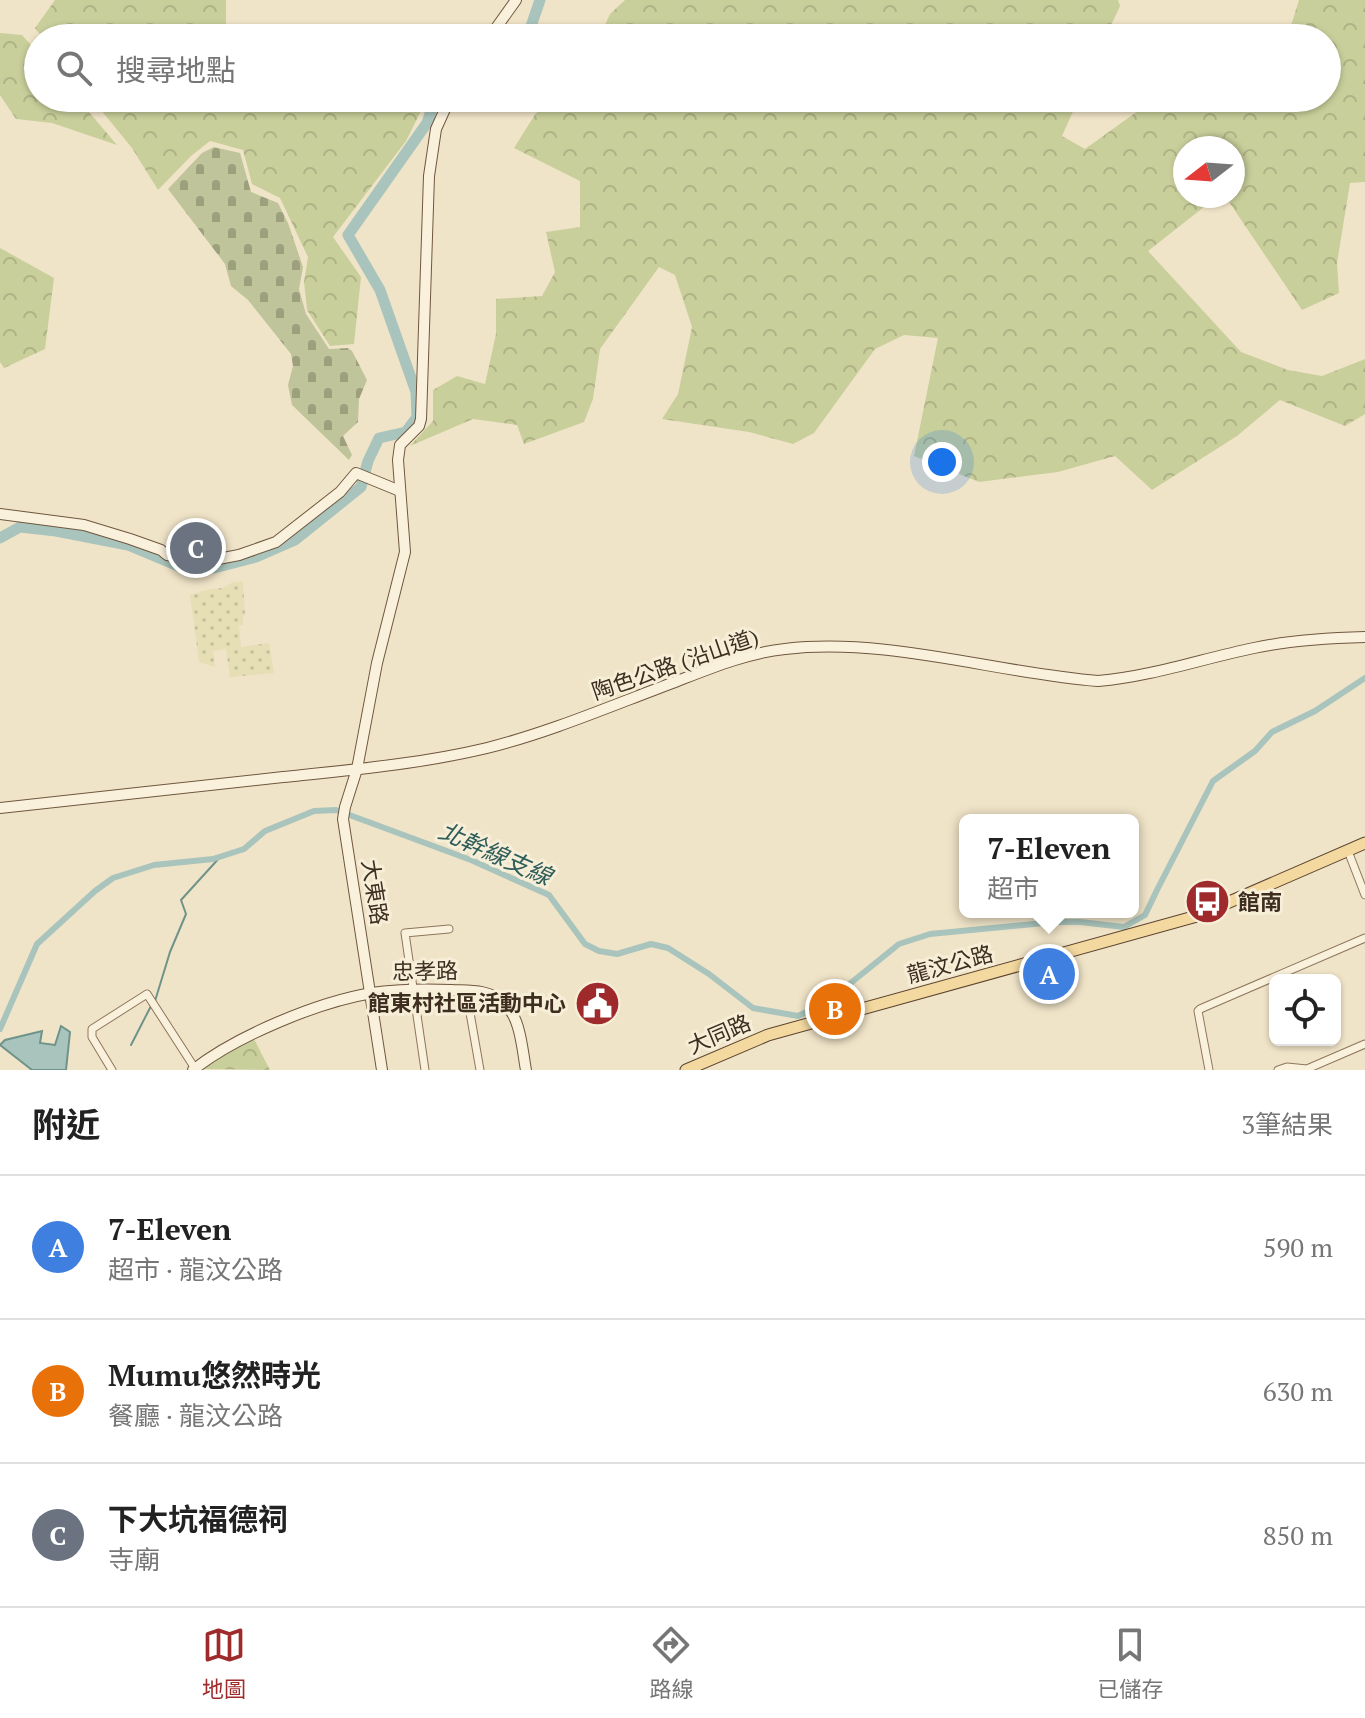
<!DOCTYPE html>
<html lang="zh-TW">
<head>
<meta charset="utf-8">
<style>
  :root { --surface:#fff; --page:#f6f6f6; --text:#222; --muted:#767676; --line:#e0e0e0; --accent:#9e2a2b }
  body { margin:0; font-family:"PT Serif","Noto Sans TC",serif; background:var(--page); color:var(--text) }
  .controls { position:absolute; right:24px; bottom:24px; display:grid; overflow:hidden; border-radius:12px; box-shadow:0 2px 6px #0004 }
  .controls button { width:72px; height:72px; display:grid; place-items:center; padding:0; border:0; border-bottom:2px solid var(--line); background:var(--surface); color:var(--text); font:40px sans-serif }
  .compass { position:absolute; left:1173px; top:136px; width:72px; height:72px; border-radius:50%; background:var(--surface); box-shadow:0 2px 6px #0004; rotate:253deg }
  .you { position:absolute; left:942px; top:462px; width:28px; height:28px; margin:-20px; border:6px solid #fff; border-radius:50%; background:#1a73e8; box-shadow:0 0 0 12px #1a73e833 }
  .badge { display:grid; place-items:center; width:52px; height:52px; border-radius:50%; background:var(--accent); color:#fff; font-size:26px; font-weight:700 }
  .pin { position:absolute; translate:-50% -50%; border:4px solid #fff; box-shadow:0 2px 8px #0006 }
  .popup { position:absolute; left:959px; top:814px; width:180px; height:104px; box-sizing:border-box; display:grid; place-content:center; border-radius:12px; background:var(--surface); filter:drop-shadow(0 2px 6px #0005); font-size:26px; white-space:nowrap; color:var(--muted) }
  .popup b { font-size:30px; color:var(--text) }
  .popup::after { content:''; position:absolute; left:50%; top:100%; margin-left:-16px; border:16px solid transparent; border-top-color:var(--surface) }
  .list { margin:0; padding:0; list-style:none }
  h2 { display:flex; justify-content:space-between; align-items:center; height:104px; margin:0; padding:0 32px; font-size:34px }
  h2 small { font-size:26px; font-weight:400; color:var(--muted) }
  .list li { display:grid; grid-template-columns:52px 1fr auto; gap:24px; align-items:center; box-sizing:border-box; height:144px; padding:0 32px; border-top:2px solid var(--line) }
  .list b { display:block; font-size:30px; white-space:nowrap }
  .list p { margin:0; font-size:26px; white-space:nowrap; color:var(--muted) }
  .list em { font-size:26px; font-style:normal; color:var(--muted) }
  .icon { flex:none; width:44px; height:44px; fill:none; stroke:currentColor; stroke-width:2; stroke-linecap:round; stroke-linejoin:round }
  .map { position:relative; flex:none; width:1365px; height:1070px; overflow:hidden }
  .search { position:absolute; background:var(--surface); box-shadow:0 2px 6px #0004; left:24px; right:24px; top:24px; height:88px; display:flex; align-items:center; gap:20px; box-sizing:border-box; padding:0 28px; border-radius:44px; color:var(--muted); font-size:30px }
  .sheet { height:536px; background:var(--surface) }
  nav { display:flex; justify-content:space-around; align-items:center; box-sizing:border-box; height:112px; border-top:2px solid var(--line); background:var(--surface); font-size:22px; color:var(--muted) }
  nav a { display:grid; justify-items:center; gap:4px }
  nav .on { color:var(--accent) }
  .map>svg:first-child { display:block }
  .farmland { fill:url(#farmland-dots) }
  .forest { fill:url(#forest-crowns) }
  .cemetery { fill:url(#cemetery-stones) }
  .water { fill:#a9c4bc; stroke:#6f938a; stroke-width:2 }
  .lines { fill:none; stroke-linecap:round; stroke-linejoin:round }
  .stream { stroke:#6f938a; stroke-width:2 }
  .canal { stroke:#a9c4bc; stroke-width:6 }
  .river { stroke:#a9c4bc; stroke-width:11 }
  .street-casing { stroke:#8d765c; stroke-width:9 }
  .secondary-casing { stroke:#6f573f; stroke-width:12 }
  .primary-casing { stroke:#5b4430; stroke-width:13 }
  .street { stroke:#faf1dc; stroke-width:7 }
  .secondary { stroke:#faf1dc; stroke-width:10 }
  .primary { stroke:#f3d9a0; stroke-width:11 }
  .labels { text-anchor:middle; stroke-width:6; stroke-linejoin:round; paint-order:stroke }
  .street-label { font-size:22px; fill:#3d2e20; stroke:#f7eed8 }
  .poi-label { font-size:22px; font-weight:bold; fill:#3d2e20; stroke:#f7eed8; text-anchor:start }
  .water-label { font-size:24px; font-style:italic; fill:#2f5d5a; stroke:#f7eed8 }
</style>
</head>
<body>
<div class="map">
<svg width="1365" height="1070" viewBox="0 0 1365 1070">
  <defs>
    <pattern id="farmland-dots" width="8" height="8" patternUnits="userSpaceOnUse" patternTransform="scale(2)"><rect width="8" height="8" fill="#e6deb5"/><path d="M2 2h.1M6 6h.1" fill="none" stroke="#c6bf9b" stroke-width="1.8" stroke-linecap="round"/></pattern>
    <pattern id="forest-crowns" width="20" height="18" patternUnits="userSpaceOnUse" patternTransform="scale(2)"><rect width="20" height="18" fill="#c9cf9b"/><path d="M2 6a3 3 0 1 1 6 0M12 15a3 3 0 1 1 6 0" fill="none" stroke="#aeb285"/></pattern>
    <pattern id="cemetery-stones" width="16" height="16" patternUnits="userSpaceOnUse" patternTransform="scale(2)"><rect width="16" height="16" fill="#bfc49a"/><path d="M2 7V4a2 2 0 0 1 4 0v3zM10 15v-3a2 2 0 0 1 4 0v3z" fill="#9ca07d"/></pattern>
  </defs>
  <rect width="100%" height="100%" fill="#f0e4c8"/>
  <polygon class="farmland" points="233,582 243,582 245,614 243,616 243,625 239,626 241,647 269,643 274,673 230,677 226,649 213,651 215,667 199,662 190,595 210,589 223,588"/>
  <g class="forest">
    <polygon points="55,0 226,0 226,28 295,38 43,38 35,28"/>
    <polygon points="625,0 1118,0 1120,6 1105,38 599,38 610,14"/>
    <polygon points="1299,0 1365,0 1365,182 1350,183 1337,263 1339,293 1302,310 1225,196 1233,196 1233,148 1185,148 1185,196 1218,196 1148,251 1241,352 1288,370 1322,376 1365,359 1365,414 1345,426 1280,400 1237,436 1152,490 1115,456 1058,472 979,482 914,456 938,338 904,335 875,349 814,433 793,444 749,432 662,419 678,394 692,327 675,275 659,267 600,349 593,399 584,422 524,444 517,425 473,419 410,446 433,421 433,390 457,376 485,384 496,334 496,299 542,296 555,272 546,232 580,227 580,181 514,148 536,113 571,98 1079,98 1062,136 1085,149 1156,98 1327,98 1327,38 1277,38 1289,32"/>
    <polygon points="0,33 22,35 38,53 38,98 77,98 117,145 52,123 16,119 0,95"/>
    <polygon points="91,98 411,98 421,111 406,141 333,237 361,277 354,344 330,346 307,310 304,282 308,257 280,198 252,184 243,150 210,141 191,156 158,190 132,148"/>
    <polygon points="0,248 54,278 45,349 4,368 0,362"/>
    <polygon points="253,1037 270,1070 200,1069"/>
  </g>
  <polygon class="cemetery" points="214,147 240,153 251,192 278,203 288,223 303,267 299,289 306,314 329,349 348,348 352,351 367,380 359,399 358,422 343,436 352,455 349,460 292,405 288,385 293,366 291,354 248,300 231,286 225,264 168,189 202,153"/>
  <polygon class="water" points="61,1026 70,1032 66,1070 32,1070 0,1045 5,1040 42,1031 40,1043 55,1045"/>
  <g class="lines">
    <g class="stream">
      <polyline points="155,1001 170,952 186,914 181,900 221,856"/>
      <polyline points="131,1045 151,1006"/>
    </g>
    <polyline class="canal" points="0,1029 37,944 95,891 113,878 154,865 213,859 244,849 265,831 314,811 336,810 471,860 549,895 585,944 599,951 617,954 651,944 668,948 709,974 753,1008 798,1016 826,1003 899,944 930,934 1054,922 1080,922 1124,927 1145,915 1158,888 1213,781 1255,751 1272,732 1315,711 1365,678"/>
    <g class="river">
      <polyline points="527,38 540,0"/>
      <polyline points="0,538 20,527 56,531 128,545 183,568 214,568 256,557 295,540 361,487 368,461 379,438 406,432 417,417 416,392 380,290 348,235 427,123 435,98"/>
    </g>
    <defs>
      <g id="street">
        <polyline points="1348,851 1365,895"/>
        <polyline points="466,990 480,1070"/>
        <polyline points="112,1070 92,1037 92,1029 147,994 196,1070"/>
        <polyline points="425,1070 405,933 449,929"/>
        <polyline points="1209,1070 1198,1011 1200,1009 1365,938"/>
        <polyline points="1278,1070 1287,1067 1307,1069 1365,1044"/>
      </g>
      <g id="secondary">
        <polyline points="489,38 516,0"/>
        <polyline points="0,514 84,525 130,539 161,550 167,555 208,561 239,555 276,542 340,492 356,473 400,491"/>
        <path d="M0,808C94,798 189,787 283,777C351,770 420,764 487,748C551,732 613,705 675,682C711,668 747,653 785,649C889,637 995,673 1098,681C1153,676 1201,659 1254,648C1291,640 1328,638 1365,637"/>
        <path d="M193,1070C236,1036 318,1002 372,993C398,989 425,989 451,990C469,991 488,989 503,1002C521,1017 522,1049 526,1070"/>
        <polyline points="382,1070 343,819 345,807 357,769 377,663 405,552 398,460 400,445 419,426 421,419 429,176 436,129 450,98"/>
      </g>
      <polyline id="primary" points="686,1070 768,1035 1197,916 1365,843"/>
    </defs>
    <use href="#street" class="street-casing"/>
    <use href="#secondary" class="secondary-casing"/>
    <use href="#primary" class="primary-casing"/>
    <use href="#street" class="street"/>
    <use href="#secondary" class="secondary"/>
    <use href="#primary" class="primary"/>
  </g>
  <defs>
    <symbol id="bus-disc" viewBox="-11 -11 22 22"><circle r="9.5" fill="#9e2a2b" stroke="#f7eed8"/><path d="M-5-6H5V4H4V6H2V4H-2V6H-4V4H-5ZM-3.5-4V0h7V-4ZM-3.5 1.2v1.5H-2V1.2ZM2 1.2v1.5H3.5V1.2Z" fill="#fff"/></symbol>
    <symbol id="civic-disc" viewBox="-11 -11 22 22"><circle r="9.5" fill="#9e2a2b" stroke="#f7eed8"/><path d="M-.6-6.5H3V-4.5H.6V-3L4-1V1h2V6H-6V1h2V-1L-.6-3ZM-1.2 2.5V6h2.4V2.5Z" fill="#fff"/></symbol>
  </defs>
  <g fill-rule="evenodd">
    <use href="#bus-disc" x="1182" y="876" width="51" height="51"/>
    <use href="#civic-disc" x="572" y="978" width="51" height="51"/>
  </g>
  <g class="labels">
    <g class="street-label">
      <text transform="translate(675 664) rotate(-19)" y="8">陶色公路 (沿山道)</text>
      <text transform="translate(375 892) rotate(81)" y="8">大東路</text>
      <text transform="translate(950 964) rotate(-15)" y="8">龍汶公路</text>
      <text transform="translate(425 971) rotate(-1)" y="8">忠孝路</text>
      <text transform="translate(719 1034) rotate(-23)" y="8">大同路</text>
    </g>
    <g class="poi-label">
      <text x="1238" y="910">館南</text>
      <text x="566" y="1011" text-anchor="end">館東村社區活動中心</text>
    </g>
    <g class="water-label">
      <text transform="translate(495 854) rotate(24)" y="8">北幹線支線</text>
    </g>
  </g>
</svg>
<div class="controls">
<button><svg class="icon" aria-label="locate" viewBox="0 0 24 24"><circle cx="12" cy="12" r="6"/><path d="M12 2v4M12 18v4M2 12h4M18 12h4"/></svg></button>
</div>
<svg class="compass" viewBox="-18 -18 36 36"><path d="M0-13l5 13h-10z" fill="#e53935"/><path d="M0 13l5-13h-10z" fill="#767676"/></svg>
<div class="you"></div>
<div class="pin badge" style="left:1049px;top:974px;background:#3f7fe0">A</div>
<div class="popup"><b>7-Eleven</b>超市</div>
<div class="pin badge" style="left:835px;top:1009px;background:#e8710a">B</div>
<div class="pin badge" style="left:196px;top:548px;background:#6b7280">C</div>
<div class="search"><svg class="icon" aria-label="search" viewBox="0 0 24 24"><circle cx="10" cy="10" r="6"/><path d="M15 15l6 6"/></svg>搜尋地點</div>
</div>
<section class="sheet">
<h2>附近<small>3筆結果</small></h2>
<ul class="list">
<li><span class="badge" style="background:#3f7fe0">A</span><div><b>7-Eleven</b><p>超市 · 龍汶公路</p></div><em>590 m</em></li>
<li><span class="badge" style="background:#e8710a">B</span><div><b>Mumu悠然時光</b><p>餐廳 · 龍汶公路</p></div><em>630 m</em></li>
<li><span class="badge" style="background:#6b7280">C</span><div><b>下大坑福德祠</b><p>寺廟</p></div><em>850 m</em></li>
</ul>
</section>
<nav>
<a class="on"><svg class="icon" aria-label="map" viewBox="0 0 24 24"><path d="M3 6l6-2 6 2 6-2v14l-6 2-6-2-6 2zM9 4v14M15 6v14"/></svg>地圖</a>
<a><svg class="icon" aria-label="directions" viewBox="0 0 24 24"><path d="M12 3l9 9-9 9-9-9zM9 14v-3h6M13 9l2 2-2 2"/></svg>路線</a>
<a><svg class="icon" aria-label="saved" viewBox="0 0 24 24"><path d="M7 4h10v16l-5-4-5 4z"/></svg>已儲存</a>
</nav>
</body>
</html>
